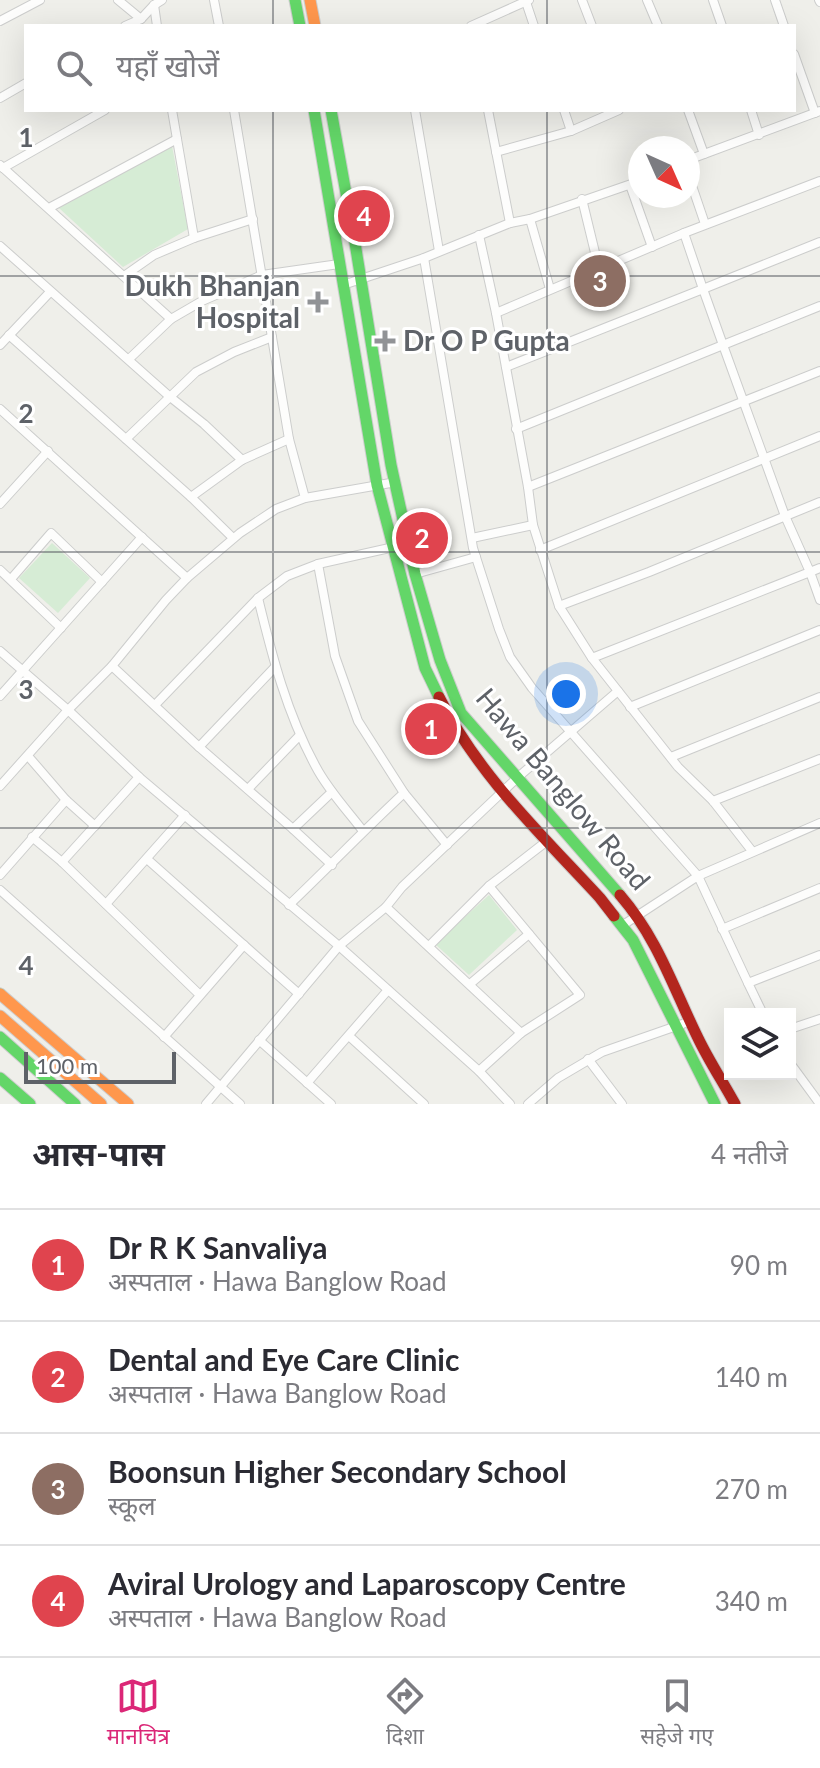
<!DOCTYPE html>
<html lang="hi">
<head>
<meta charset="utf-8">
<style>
  :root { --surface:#fff; --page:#f7f7f7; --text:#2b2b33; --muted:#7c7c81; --line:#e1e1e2; --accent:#db2777 }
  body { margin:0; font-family:Lato,"Noto Sans Devanagari",sans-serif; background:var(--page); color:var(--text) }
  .controls { position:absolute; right:24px; bottom:24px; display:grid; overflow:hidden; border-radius:0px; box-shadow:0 8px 32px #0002 }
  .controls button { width:72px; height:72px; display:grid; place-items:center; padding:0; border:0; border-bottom:2px solid var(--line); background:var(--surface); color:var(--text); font:40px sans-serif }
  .compass { position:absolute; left:628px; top:136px; width:72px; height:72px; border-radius:50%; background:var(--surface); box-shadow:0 8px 32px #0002; rotate:135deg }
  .scale { position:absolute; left:24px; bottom:20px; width:152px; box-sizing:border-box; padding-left:8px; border:4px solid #5e6268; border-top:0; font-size:22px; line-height:28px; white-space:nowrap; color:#5e6268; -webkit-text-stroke:6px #fff; paint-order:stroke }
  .you { position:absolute; left:566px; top:694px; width:28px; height:28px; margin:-20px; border:6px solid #fff; border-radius:50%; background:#1a73e8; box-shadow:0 0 0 12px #1a73e833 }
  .badge { display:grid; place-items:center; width:52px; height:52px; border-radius:50%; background:var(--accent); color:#fff; font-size:26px; font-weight:700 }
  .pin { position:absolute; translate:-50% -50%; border:4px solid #fff; box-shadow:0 2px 8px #0006 }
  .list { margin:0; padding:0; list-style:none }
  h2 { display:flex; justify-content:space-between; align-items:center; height:104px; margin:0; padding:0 32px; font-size:34px }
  h2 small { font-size:26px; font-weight:400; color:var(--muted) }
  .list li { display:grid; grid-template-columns:52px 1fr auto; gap:24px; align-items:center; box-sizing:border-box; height:112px; padding:0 32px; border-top:2px solid var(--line) }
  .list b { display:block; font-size:30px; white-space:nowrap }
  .list p { margin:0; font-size:26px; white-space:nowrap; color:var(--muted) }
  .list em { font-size:26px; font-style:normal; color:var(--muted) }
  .icon { flex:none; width:44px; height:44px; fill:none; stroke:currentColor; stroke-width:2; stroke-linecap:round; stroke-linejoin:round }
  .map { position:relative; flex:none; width:820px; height:1104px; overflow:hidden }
  .search { position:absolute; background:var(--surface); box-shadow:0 8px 32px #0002; left:24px; right:24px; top:24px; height:88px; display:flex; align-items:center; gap:20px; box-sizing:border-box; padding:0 28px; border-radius:0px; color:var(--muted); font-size:30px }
  .sheet { height:552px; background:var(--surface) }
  nav { display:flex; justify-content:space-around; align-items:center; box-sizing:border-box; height:112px; border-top:2px solid var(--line); background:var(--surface); font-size:22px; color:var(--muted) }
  nav a { display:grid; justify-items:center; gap:4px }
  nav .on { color:var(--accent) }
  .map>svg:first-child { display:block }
  .green { fill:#d6ecd5 }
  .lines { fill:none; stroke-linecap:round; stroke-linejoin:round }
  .street-casing { stroke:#cccdcc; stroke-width:10 }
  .fast-casing { stroke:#cdcdcd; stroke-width:13 }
  .slow-casing { stroke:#cdcdcd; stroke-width:13 }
  .jam-casing { stroke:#cdcdcd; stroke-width:13 }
  .street { stroke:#fdfdfc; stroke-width:8 }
  .fast { stroke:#63d668; stroke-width:11 }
  .slow { stroke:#ff974d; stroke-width:11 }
  .jam { stroke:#b3261e; stroke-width:11 }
  .grid { fill:none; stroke:#5e6268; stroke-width:2; stroke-opacity:0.55 }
  .poi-dot { fill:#919396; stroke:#fff; stroke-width:3 }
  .labels { text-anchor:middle; stroke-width:6; stroke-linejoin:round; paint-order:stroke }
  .poi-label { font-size:28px; font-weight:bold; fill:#5e6268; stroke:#fff; text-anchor:end }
  .street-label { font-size:28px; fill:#5e6268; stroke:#fff }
  .grid-label { font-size:26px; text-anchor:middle; font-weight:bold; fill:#5e6268; stroke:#fff; stroke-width:6; stroke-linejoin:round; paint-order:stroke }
</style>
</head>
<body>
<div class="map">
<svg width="820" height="1104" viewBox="0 0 820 1104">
  <rect width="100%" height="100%" fill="#efefea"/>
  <g class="green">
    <polygon points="172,146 188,229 123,267 59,208"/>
    <polygon points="52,543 90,578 58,613 19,578"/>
    <polygon points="489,895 517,930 469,975 435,944"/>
  </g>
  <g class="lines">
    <defs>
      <g id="street">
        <polyline points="118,0 141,19 154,5 162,0"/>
        <polyline points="214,0 219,26"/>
        <polyline points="582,0 592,26"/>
        <polyline points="647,0 658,26"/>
        <polyline points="713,0 722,26"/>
        <polyline points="775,0 784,26"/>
        <polyline points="819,0 820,2"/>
        <polyline points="526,2 534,26"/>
        <polyline points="154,5 157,26"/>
        <polyline points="0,21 40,0"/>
        <polyline points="125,26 141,19"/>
        <polyline points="471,26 529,0"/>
        <polyline points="794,54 815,113"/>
        <polyline points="0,98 26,83"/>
        <polyline points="172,110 194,238"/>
        <polyline points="234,110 289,439 305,498"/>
        <polyline points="415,110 439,251"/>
        <polyline points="488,110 510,223"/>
        <polyline points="564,110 571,131"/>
        <polyline points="688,110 704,154"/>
        <polyline points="751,110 759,135"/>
        <polyline points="496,152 571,131 619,110"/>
        <polyline points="688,160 820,111"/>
        <polyline points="0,165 171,319"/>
        <polyline points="3,168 105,110"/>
        <polyline points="688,174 705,224"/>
        <polyline points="630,185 652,247"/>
        <polyline points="582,199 599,269"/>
        <polyline points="49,208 177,139"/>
        <polyline points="530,219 550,289"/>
        <polyline points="684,233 820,181"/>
        <polyline points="479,235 496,313 528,487 533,525 559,606 592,658"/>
        <polyline points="0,246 169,396 204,424 242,460"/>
        <polyline points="424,258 473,548 499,629 510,657 532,688 698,876 820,823"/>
        <polyline points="124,276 154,255 194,238 253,219"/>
        <polyline points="343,285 424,258 510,223 530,219 640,181"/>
        <polyline points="496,313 684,233 703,289 506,367"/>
        <polyline points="9,335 191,497 233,538"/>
        <polyline points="0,345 50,292"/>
        <polyline points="129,359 171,319 202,301 262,275 339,264"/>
        <polyline points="0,409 187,578"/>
        <polyline points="516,429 723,345 703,289 820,242"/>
        <polyline points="126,439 196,372 234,352 272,337"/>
        <polyline points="528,487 820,371"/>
        <polyline points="191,497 242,460 289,439"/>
        <polyline points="0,504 48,451"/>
        <polyline points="472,538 533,525"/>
        <polyline points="540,550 820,436"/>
        <polyline points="318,564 335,656 358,721 404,793 447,845"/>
        <polyline points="820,568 810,572 820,600"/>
        <polyline points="0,570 61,628"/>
        <polyline points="415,574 476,557"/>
        <polyline points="11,579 51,533 102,582"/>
        <path d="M258,598C272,656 287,714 316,767C328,790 347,810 363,831"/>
        <polyline points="559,606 649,572 820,502"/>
        <polyline points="0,651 68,710 139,777 339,946 479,1071 510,1104"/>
        <polyline points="112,666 199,747 293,829 332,865"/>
        <polyline points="0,696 142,537"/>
        <polyline points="155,705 258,598 287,576 318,564 394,547"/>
        <polyline points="630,707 820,630"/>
        <polyline points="199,747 275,667"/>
        <polyline points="28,756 66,800 95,826"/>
        <polyline points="671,757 820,697"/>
        <polyline points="0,786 68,710 112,666 166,600 187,578 240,533 276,509 305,498 396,482"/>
        <polyline points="248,789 300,735"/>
        <polyline points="713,801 820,759"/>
        <polyline points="293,829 332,792"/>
        <polyline points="32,837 62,862 200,995"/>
        <polyline points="752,851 713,801 678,767 592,658 810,572 785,516 723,345 820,306"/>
        <polyline points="147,859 299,994"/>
        <polyline points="62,862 139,777"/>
        <polyline points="0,875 66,800"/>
        <polyline points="0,890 240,1104"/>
        <polyline points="106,904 185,815"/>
        <path d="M289,905C328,868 365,829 404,793"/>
        <polyline points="386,907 521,1033"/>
        <polyline points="623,925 698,876 748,983"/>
        <polyline points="722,929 820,888"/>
        <polyline points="429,946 489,886 547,841"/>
        <polyline points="470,984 529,934"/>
        <polyline points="763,1014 748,983 820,955"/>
        <polyline points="790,1029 820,1019"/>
        <polyline points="349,1036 424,1104"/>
        <polyline points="164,1037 244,945"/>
        <polyline points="259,1040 331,1104"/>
        <polyline points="588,1059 622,1104"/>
        <polyline points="790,1063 820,1104"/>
        <polyline points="479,1071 521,1033 580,995 489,886"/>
        <polyline points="307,1083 388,990"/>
        <polyline points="206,1104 339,946 386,907 402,887 517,778 618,691"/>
        <polyline points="528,1104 558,1078 602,1052 691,1021"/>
      </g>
      <g id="fast">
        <polyline points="295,0 300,26"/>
        <polyline points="314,110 377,485 425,668 439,697"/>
        <polyline points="331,110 355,243 391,465 415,574 440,660 461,713 620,895"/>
        <polyline points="614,916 633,940 715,1104"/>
        <polyline points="0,994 0,995"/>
        <polyline points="0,1037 75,1104"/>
        <polyline points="0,1078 30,1104"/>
      </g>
      <g id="slow">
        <polyline points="310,0 315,26"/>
        <polyline points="0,994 128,1104"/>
        <polyline points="0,1016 101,1104"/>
      </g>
      <g id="jam">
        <path d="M439,697C478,775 542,835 600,898L614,916"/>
        <path d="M620,895C658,939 673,987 698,1038C709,1061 723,1082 735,1104"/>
      </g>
    </defs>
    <use href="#street" class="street-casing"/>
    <use href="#fast" class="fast-casing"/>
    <use href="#slow" class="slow-casing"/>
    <use href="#jam" class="jam-casing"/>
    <use href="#street" class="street"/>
    <use href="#fast" class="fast"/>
    <use href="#slow" class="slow"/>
    <use href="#jam" class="jam"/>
  </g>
  <path class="grid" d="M273,0V26M547,0V26M273,110V1104M547,110V1104M0,276H820M0,552H820M0,828H820"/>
  <g class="poi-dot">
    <path d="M314 290h8v8h8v8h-8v8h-8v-8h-8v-8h8z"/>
    <path d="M381 329h8v8h8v8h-8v8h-8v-8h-8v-8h8z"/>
  </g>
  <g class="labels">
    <g class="poi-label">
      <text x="300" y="296">Dukh Bhanjan<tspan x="300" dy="32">Hospital</tspan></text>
      <text x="403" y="351" text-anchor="start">Dr O P Gupta</text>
    </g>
    <g class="street-label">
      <text transform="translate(563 789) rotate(50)" y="10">Hawa Banglow Road</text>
    </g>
  </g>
  <g class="grid-label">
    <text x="26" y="147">1</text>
    <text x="26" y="423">2</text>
    <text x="26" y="699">3</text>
    <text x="26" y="975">4</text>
  </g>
</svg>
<div class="controls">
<button><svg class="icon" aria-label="layers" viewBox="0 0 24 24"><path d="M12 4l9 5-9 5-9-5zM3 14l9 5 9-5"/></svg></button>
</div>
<svg class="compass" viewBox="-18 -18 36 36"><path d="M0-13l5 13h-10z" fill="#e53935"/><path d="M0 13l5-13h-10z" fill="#7c7c81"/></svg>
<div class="scale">100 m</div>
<div class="you"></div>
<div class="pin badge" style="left:431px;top:729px;background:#e0444e">1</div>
<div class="pin badge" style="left:422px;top:538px;background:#e0444e">2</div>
<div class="pin badge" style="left:600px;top:281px;background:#8d6e63">3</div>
<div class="pin badge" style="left:364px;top:216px;background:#e0444e">4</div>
<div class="search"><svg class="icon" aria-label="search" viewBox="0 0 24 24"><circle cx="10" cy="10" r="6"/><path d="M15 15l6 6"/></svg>यहाँ खोजें</div>
</div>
<section class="sheet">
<h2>आस-पास<small>4 नतीजे</small></h2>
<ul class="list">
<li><span class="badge" style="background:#e0444e">1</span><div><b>Dr R K Sanvaliya</b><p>अस्पताल · Hawa Banglow Road</p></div><em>90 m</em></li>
<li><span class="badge" style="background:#e0444e">2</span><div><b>Dental and Eye Care Clinic</b><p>अस्पताल · Hawa Banglow Road</p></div><em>140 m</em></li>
<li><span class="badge" style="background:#8d6e63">3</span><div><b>Boonsun Higher Secondary School</b><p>स्कूल</p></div><em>270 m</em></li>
<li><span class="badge" style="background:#e0444e">4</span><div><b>Aviral Urology and Laparoscopy Centre</b><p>अस्पताल · Hawa Banglow Road</p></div><em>340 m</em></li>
</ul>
</section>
<nav>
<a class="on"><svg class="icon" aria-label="map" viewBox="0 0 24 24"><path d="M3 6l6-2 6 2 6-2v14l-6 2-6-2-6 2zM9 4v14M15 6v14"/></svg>मानचित्र</a>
<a><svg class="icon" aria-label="directions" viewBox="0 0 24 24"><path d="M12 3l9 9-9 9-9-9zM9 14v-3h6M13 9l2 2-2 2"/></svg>दिशा</a>
<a><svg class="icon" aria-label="saved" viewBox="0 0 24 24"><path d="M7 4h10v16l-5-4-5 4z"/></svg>सहेजे गए</a>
</nav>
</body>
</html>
